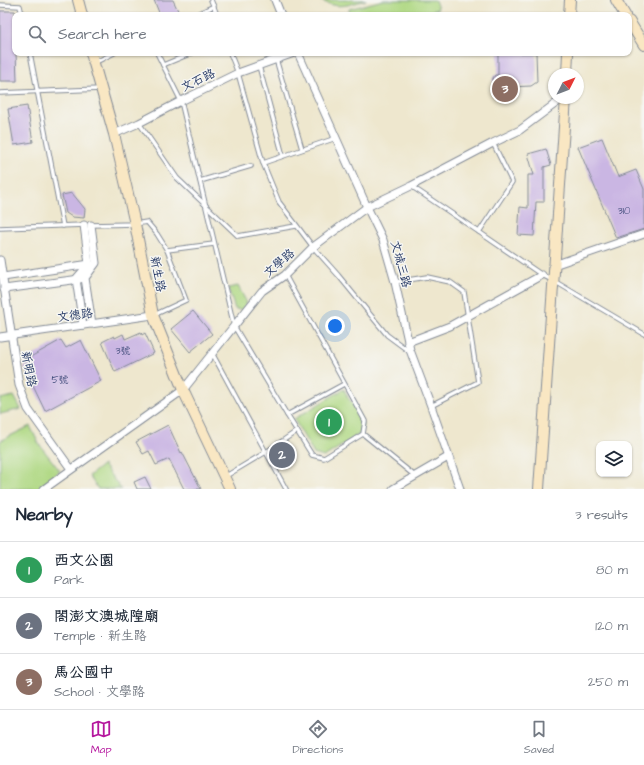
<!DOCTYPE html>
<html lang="en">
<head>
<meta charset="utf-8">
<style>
  :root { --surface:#fff; --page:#f2f2f3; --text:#1f2937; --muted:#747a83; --line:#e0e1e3; --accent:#b5179e }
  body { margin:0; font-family:"Architects Daughter","LXGW WenKai TC",sans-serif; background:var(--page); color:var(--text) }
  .controls { position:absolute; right:12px; bottom:12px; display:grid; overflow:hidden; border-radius:8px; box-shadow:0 1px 3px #0004 }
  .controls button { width:36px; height:36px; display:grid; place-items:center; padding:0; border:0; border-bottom:1px solid var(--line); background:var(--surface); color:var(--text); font:20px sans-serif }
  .compass { position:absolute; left:548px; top:68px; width:36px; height:36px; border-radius:50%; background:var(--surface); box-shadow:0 1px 3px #0004; rotate:48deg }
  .you { position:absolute; left:335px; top:326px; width:14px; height:14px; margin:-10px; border:3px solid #fff; border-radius:50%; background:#1a73e8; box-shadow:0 0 0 6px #1a73e833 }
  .badge { display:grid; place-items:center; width:26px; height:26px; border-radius:50%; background:var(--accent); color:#fff; font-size:13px; font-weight:700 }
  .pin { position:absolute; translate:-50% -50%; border:2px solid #fff; box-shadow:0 1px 4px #0006 }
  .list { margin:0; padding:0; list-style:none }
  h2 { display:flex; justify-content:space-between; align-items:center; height:52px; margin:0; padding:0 16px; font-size:17px }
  h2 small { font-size:13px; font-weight:400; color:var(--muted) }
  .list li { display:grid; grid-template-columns:26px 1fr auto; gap:12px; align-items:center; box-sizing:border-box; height:56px; padding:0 16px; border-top:1px solid var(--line) }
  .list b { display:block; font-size:15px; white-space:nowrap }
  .list p { margin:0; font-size:13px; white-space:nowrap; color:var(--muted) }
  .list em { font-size:13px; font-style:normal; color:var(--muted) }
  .icon { flex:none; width:22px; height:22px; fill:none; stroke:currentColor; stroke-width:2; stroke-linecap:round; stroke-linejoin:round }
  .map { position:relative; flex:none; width:644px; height:489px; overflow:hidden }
  .search { position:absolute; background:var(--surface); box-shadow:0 1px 3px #0004; left:12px; right:12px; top:12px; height:44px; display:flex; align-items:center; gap:10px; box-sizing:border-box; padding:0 14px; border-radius:8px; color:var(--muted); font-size:15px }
  .sheet { height:220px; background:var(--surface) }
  nav { display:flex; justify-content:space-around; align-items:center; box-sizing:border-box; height:56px; border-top:1px solid var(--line); background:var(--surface); font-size:11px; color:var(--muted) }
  nav a { display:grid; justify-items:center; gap:2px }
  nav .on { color:var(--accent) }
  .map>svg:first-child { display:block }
  .green { fill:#afd882; stroke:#658470 }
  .building { fill:#cab6e3 }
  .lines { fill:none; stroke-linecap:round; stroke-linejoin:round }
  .lane-casing { stroke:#848b96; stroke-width:5.5 }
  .street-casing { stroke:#848b96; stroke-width:9 }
  .secondary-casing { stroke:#848b96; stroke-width:12 }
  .lane { stroke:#fff; stroke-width:3.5 }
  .street { stroke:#fff; stroke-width:7 }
  .secondary { stroke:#f9e7c3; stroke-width:10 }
  .labels { text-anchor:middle; stroke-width:3; stroke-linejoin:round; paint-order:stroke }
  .number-label { font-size:10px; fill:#47517f }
  .street-label { font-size:12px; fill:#1b2f5e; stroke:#f6f6f2 }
</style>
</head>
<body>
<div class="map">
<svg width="644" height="489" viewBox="0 0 644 489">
  <rect width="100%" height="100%" fill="#f6f6f2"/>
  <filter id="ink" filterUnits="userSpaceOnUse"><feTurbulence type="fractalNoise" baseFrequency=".025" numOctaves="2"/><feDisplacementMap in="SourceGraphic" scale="8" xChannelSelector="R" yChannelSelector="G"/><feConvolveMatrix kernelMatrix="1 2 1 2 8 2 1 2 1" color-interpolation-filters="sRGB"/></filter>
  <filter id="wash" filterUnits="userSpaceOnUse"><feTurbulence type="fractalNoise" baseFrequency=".012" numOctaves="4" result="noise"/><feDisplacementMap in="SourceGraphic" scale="16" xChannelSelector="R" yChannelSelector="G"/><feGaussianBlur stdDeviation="0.9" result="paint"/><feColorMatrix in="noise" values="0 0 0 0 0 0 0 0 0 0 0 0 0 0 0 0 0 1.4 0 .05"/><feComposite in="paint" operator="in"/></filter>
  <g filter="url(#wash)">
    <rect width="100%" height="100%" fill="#eee7ce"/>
    <g class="green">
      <path d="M319,0H366C345,6 339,9 319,0Z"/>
      <polygon points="383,0 435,0 438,9 416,15 350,15 349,9"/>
      <polygon points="238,286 247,303 241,310 235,309 228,288"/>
      <polygon points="344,389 348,398 354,405 363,425 360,434 324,457 314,454 294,419"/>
      <polygon points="14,396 21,409 0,414 0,399"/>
      <polygon points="30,426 39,444 60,471 38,489 0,489 0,441"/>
      <polygon points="103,465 121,489 98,489 89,476"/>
    </g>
    <g id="blocks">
      <g class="building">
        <polygon points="154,0 173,0 180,15 160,15"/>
        <polygon points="0,11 15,11 15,53 16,53 17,81 0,81"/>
        <polygon points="498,53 536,53 537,82 531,86 509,87 505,83 497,85 493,83 493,78 495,75 498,75"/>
        <polygon points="27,106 33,142 14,145 8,109"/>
        <polygon points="602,138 618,177 636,170 644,189 644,229 616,238 578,147"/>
        <polygon points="546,149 551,165 544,167 544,202 536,202 534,236 518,235 520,207 528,208 528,175 534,175 528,154"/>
        <polygon points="72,193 85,209 84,218 72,217 66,213 62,195"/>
        <polygon points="193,311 212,334 190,352 171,329"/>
        <polygon points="141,332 142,335 145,333 154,353 115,372 102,342 114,336 115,338 123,334 125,339"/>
        <polygon points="61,340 66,348 81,340 101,381 45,411 24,367 27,365 25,360"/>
        <polygon points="168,425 181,453 182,452 201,489 184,489 169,459 156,465 149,451 143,454 136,442"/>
        <polygon points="145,477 151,489 137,489 134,482"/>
      </g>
    </g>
  </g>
  <g filter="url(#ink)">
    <use href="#blocks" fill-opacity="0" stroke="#848b96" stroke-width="1"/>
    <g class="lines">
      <defs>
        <g id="lane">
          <polyline points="211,0 217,15"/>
          <polyline points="0,5 20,6 22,15"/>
          <polyline points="195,15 214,6"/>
          <polyline points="30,53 63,226"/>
          <polyline points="157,53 181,101 234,326 287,415 312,455 324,458 363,434 365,421 285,275"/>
          <polyline points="230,53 238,73 263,163 279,202 313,247 338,275 387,335 410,352"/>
          <polyline points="276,59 302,149"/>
          <polyline points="96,62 114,53"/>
          <polyline points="163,65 192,53"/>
          <polyline points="259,66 283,156"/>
          <polyline points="0,93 101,89"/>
          <polyline points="139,123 177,178 238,236 296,226"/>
          <polyline points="263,163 336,138"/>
          <polyline points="200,181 251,166"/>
          <polyline points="411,186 479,232 542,275 554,281 644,334"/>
          <polyline points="91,225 135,224 147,222 157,234 167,250 186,300 154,315"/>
          <polyline points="0,228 85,225"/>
          <polyline points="479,232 512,182 493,143"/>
          <polyline points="167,250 214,244"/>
          <polyline points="395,282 427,277 450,282 464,292 478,382 431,406"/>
          <polyline points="212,353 286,489"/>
          <polyline points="287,415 344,384"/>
          <polyline points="363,434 415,476"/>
          <polyline points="226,476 266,452 297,431"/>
        </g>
        <g id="street">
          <polyline points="275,0 281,15"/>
          <polyline points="298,53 367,207 383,240 395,282 410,350 431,406 460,489"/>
          <polyline points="114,134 139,123 181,101 238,73 294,53"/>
          <polyline points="91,225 96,263 85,278 92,324"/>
          <polyline points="0,260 19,385 28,409 71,469"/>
          <polyline points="554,265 644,234"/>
          <polyline points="3,277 90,264"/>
          <polyline points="4,289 80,279"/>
          <polyline points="83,325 76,279 89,264 84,225"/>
          <polyline points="0,337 153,315"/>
          <polyline points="408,342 450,326 542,275"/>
          <polyline points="44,489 183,390 262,291 285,275 313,247 367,207 411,186 493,143 520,130 563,98"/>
          <polyline points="393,489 448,457"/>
        </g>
        <g id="secondary">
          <polyline points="78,0 82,15"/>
          <polyline points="616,0 625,15"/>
          <polyline points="569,15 570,0"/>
          <polyline points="629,21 644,45"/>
          <polyline points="91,53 114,134 135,224 153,315 183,390 230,489"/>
          <polyline points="567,74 568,53"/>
          <polyline points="539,489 566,98"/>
        </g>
      </defs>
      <use href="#lane" class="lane-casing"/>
      <use href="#street" class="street-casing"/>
      <use href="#secondary" class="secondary-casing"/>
      <use href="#lane" class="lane"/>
      <use href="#street" class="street"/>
      <use href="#secondary" class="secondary"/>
    </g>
  </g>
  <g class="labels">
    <g class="number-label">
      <text x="624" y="214">310</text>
      <text x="123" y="354">3號</text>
      <text x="60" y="383">5號</text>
    </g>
    <g class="street-label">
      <text transform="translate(198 80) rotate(-26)" y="4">文石路</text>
      <text transform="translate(279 263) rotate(-41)" y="4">文學路</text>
      <text transform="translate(401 264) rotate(75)" y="4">文城三路</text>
      <text transform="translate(158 274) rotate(79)" y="4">新生路</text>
      <text transform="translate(75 315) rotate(-8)" y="4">文德路</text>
      <text transform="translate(29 369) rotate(79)" y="4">新明路</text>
    </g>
  </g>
</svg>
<div class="controls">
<button><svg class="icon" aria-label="layers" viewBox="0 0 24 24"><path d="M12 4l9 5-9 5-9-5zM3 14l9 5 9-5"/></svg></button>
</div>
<svg class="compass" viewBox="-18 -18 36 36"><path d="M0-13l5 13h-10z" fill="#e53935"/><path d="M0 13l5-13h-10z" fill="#747a83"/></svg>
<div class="you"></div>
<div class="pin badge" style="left:329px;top:422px;background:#2e9e5b">1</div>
<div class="pin badge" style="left:282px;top:455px;background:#6b7280">2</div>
<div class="pin badge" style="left:505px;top:89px;background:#8d6e63">3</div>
<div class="search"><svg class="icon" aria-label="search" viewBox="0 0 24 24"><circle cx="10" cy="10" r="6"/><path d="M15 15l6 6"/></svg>Search here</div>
</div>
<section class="sheet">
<h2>Nearby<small>3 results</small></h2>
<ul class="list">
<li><span class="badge" style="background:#2e9e5b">1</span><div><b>西文公園</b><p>Park</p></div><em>80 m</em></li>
<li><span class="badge" style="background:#6b7280">2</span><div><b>閤澎文澳城隍廟</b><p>Temple · 新生路</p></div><em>120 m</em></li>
<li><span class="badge" style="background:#8d6e63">3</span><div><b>馬公國中</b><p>School · 文學路</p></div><em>250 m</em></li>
</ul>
</section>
<nav>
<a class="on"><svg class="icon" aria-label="map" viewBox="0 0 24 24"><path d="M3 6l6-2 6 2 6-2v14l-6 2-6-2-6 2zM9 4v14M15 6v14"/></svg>Map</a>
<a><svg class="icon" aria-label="directions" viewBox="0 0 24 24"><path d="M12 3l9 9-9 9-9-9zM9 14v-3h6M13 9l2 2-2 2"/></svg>Directions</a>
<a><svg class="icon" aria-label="saved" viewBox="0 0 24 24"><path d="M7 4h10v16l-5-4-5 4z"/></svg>Saved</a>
</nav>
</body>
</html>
